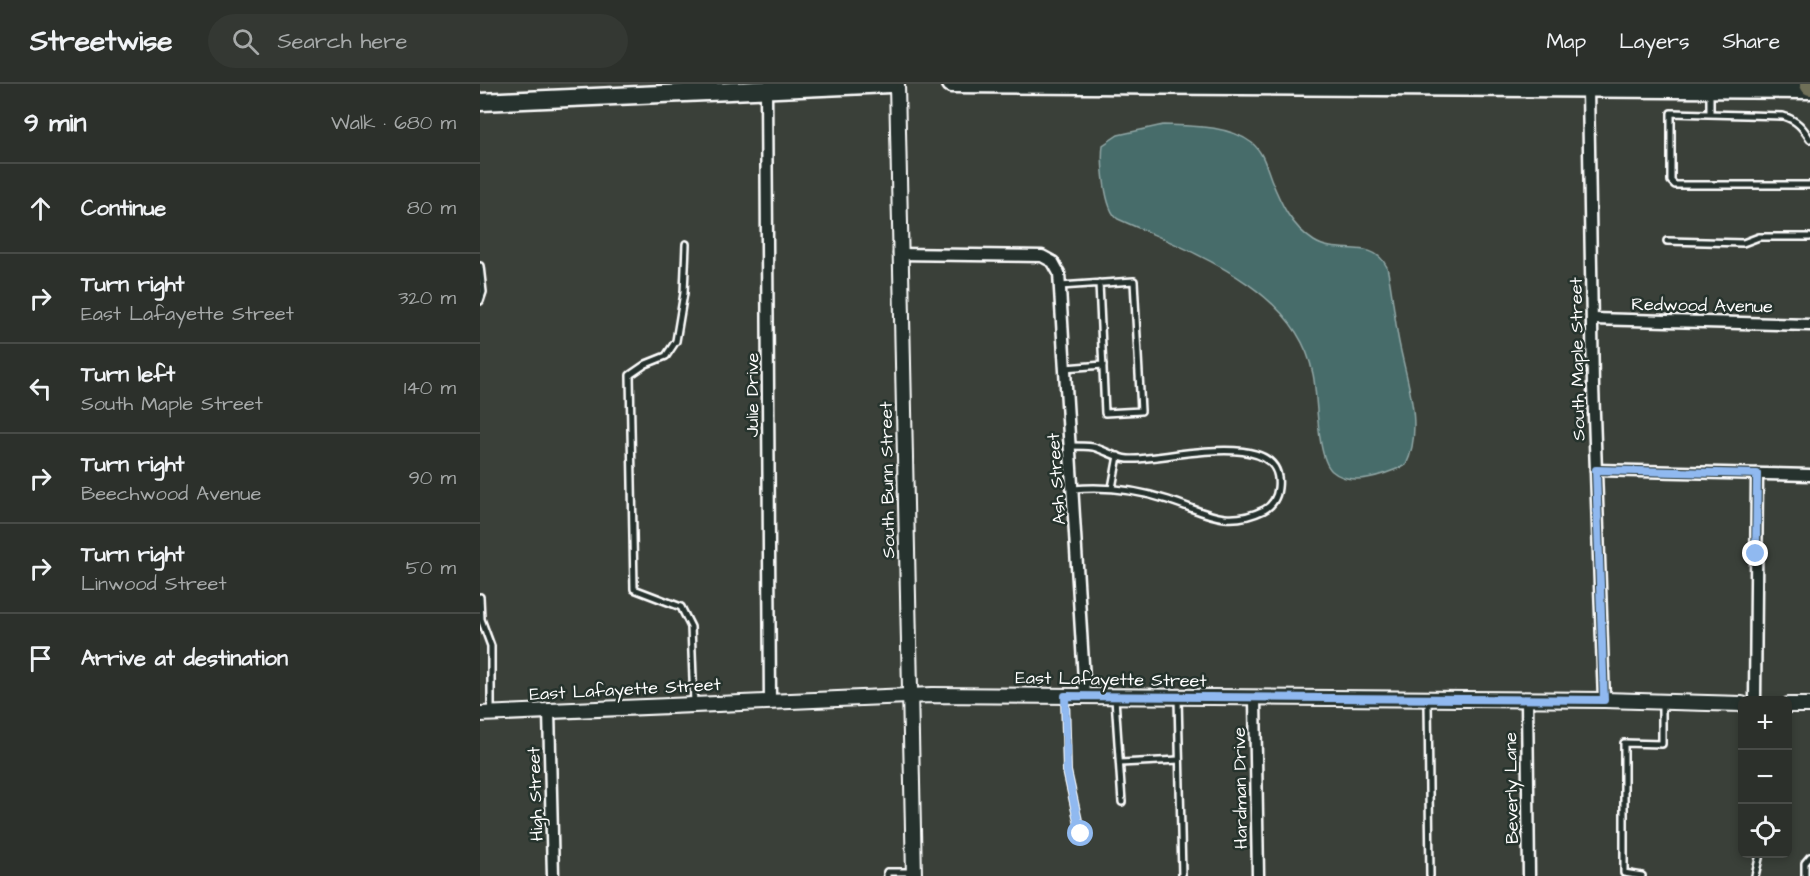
<!DOCTYPE html>
<html lang="en">
<head>
<meta charset="utf-8">
<style>
  :root { --surface:#2c302b; --page:#343833; --text:#f1f3f6; --muted:#a6a9a9; --line:#484b47 }
  body { margin:0; font-family:"Architects Daughter",sans-serif; background:var(--page); color:var(--text) }
  .controls { position:absolute; right:18px; bottom:18px; display:grid; overflow:hidden; border-radius:9px; box-shadow:0 3px 9px #0003 }
  .controls button { width:54px; height:54px; display:grid; place-items:center; padding:0; border:0; border-bottom:2px solid var(--line); background:var(--surface); color:var(--text); font:30px sans-serif }
  .stop { position:absolute; width:18px; height:18px; margin:-14px; border:4px solid #90b9f0; border-radius:50%; background:#fff }
  .stop.end { background:#90b9f0; border-color:#fff; box-shadow:0 2px 6px #0008 }
  .list { margin:0; padding:0; list-style:none }
  h2 { display:flex; justify-content:space-between; align-items:center; height:78px; margin:0; padding:0 24px; font-size:26px }
  h2 small { font-size:20px; font-weight:400; color:var(--muted) }
  .list li { display:grid; grid-template-columns:39px 1fr auto; gap:18px; align-items:center; box-sizing:border-box; height:90px; padding:0 24px; border-top:2px solid var(--line) }
  .list b { display:block; font-size:22px; white-space:nowrap }
  .list p { margin:0; font-size:20px; white-space:nowrap; color:var(--muted) }
  .list em { font-size:20px; font-style:normal; color:var(--muted) }
  .icon { flex:none; width:33px; height:33px; fill:none; stroke:currentColor; stroke-width:2; stroke-linecap:round; stroke-linejoin:round }
  .map { position:relative; flex:none; width:1330px; height:792px; overflow:hidden }
  header { display:flex; align-items:center; gap:36px; box-sizing:border-box; height:84px; padding:0 30px; background:var(--surface); border-bottom:2px solid var(--line) }
  header strong { font-size:28px }
  nav { display:flex; gap:33px; margin-inline-start:auto; font-size:21px }
  .search { width:420px; height:54px; background:var(--page); display:flex; align-items:center; gap:15px; box-sizing:border-box; padding:0 21px; border-radius:33px; color:var(--muted); font-size:22px }
  main { display:flex }
  aside { flex:1; background:var(--surface) }
  .map>svg:first-child { display:block }
  .water { fill:#476c6b; stroke:#91a7a6; stroke-width:1.5 }
  .lines { fill:none; stroke-linecap:round; stroke-linejoin:round }
  .service-casing { stroke:#fff; stroke-width:10 }
  .minor-casing { stroke:#fff; stroke-width:15 }
  .tertiary-casing { stroke:#fff; stroke-width:18 }
  .secondary-casing { stroke:#fff; stroke-width:21 }
  .primary-casing { stroke:#fff; stroke-width:22 }
  .service { stroke:#26332d; stroke-width:5 }
  .minor { stroke:#26332d; stroke-width:10 }
  .tertiary { stroke:#26332d; stroke-width:14 }
  .secondary { stroke:#26332d; stroke-width:16 }
  .primary { stroke:#706f59; stroke-width:18 }
  .route { stroke:#90b9f0; stroke-width:8 }
  .labels { text-anchor:middle; stroke-width:5; stroke-linejoin:round; paint-order:stroke }
  .street-label { font-size:18px; fill:#fff; stroke:#26332d }
</style>
</head>
<body>
<header>
<strong>Streetwise</strong>
<div class="search"><svg class="icon" aria-label="search" viewBox="0 0 24 24"><circle cx="10" cy="10" r="6"/><path d="M15 15l6 6"/></svg>Search here</div>
<nav><a>Map</a><a>Layers</a><a>Share</a></nav>
</header>
<main>
<aside>
<h2>9 min<small>Walk · 680 m</small></h2>
<ul class="list">
<li><svg class="icon" aria-label="ahead" viewBox="0 0 24 24"><path d="M12 20V5M6 11l6-6 6 6"/></svg><div><b>Continue</b></div><em>80 m</em></li>
<li><svg class="icon" aria-label="right" viewBox="0 0 24 24"><path d="M7 20v-9h11M14 6l5 5-5 5"/></svg><div><b>Turn right</b><p>East Lafayette Street</p></div><em>320 m</em></li>
<li><svg class="icon" aria-label="left" viewBox="0 0 24 24"><path d="M17 20v-9H6M10 6l-5 5 5 5"/></svg><div><b>Turn left</b><p>South Maple Street</p></div><em>140 m</em></li>
<li><svg class="icon" aria-label="right" viewBox="0 0 24 24"><path d="M7 20v-9h11M14 6l5 5-5 5"/></svg><div><b>Turn right</b><p>Beechwood Avenue</p></div><em>90 m</em></li>
<li><svg class="icon" aria-label="right" viewBox="0 0 24 24"><path d="M7 20v-9h11M14 6l5 5-5 5"/></svg><div><b>Turn right</b><p>Linwood Street</p></div><em>50 m</em></li>
<li><svg class="icon" aria-label="arrive" viewBox="0 0 24 24"><path d="M6 21V4h12l-3 4 3 4H6"/></svg><div><b>Arrive at destination</b></div></li>
</ul>
</aside>
<div class="map">
<svg width="1330" height="792" viewBox="0 0 1330 792">
  <rect width="100%" height="100%" fill="#3a4039"/>
  <filter id="ink" filterUnits="userSpaceOnUse"><feTurbulence type="fractalNoise" baseFrequency=".0167" numOctaves="2"/><feDisplacementMap in="SourceGraphic" scale="12" xChannelSelector="R" yChannelSelector="G"/><feConvolveMatrix kernelMatrix="1 2 1 2 8 2 1 2 1" color-interpolation-filters="sRGB"/></filter>
  <g filter="url(#ink)">
    <path class="water" d="M683,41C711,42 748,41 772,59C783,68 786,82 791,95C801,120 811,142 834,157C859,173 892,153 907,183C912,206 914,230 918,253C925,293 945,341 926,381C906,390 871,404 852,387C836,373 838,312 833,290C816,203 709,167 638,135C624,126 621,77 623,61L638,51Z"/>
    <g class="lines">
      <defs>
        <g id="service">
          <polyline points="1230,29 1230,7"/>
          <path d="M1330,55C1323,44 1317,36 1303,32L1191,29V97L1195,101H1330"/>
          <polyline points="1187,157 1263,159 1279,153 1330,153"/>
          <polyline points="206,160 204,209 196,257 186,272 166,280 150,291 154,505 201,523 211,543 214,620"/>
          <polyline points="0,182 3,208 0,217"/>
          <polyline points="580,202 654,197 661,327 625,329 619,199"/>
          <polyline points="585,284 623,281"/>
          <path d="M590,362C598,362 606,362 613,363C625,366 636,374 648,375C680,378 806,340 798,404C797,413 793,421 784,426C745,445 724,427 688,416C657,406 625,402 593,405"/>
          <polyline points="632,404 638,372"/>
          <polyline points="0,513 1,535 11,562 11,629"/>
          <polyline points="585,614 587,687 601,750"/>
          <polyline points="635,614 642,718"/>
          <polyline points="698,614 702,792"/>
          <polyline points="948,617 950,792"/>
          <polyline points="640,679 699,676"/>
          <polyline points="407,792 407,788 432,788"/>
          <polyline points="1162,792 1144,789 1144,659 1182,660 1182,618"/>
          <polyline points="1275,792 1280,770"/>
          <polyline points="1325,792 1325,779 1330,773"/>
        </g>
        <g id="minor">
          <polyline points="286,5 290,617"/>
          <polyline points="1108,5 1113,302 1124,616"/>
          <polyline points="419,170 562,172 573,178 579,189 605,612"/>
          <polyline points="1113,235 1330,241"/>
          <polyline points="1116,386 1330,391"/>
          <polyline points="775,615 778,792"/>
          <polyline points="1047,616 1049,792"/>
          <polyline points="1275,616 1277,390"/>
          <polyline points="69,627 73,792"/>
        </g>
        <g id="tertiary">
          <polyline points="417,0 434,792"/>
          <polyline points="1308,621 1330,621"/>
          <polyline points="0,630 452,611 1124,616 1262,620"/>
        </g>
        <g id="secondary">
          <polyline points="471,0 1330,6"/>
          <polyline points="0,18 410,0"/>
        </g>
        <polyline id="primary" points="1329,0 1330,2"/>
      </defs>
      <use href="#service" class="service-casing"/>
      <use href="#minor" class="minor-casing"/>
      <use href="#tertiary" class="tertiary-casing"/>
      <use href="#secondary" class="secondary-casing"/>
      <use href="#primary" class="primary-casing"/>
      <use href="#service" class="service"/>
      <use href="#minor" class="minor"/>
      <use href="#tertiary" class="tertiary"/>
      <use href="#secondary" class="secondary"/>
      <use href="#primary" class="primary"/>
    </g>
  </g>
  <g class="lines" filter="url(#ink)">
    <polyline class="route" points="601,750 587,687 585,612 1124,616 1116,386 1277,390 1276,470"/>
  </g>
  <g class="labels">
    <g class="street-label">
      <text transform="translate(1222 221) rotate(1)" y="6">Redwood Avenue</text>
      <text transform="translate(1097 275) rotate(-91)" y="6">South Maple Street</text>
      <text transform="translate(272 311) rotate(-90)" y="6">Julie Drive</text>
      <text transform="translate(576 395) rotate(-94)" y="6">Ash Street</text>
      <text transform="translate(407 396) rotate(-91)" y="6">South Bunn Street</text>
      <text transform="translate(631 595) rotate(1)" y="6">East Lafayette Street</text>
      <text transform="translate(145 605) rotate(-3)" y="6">East Lafayette Street</text>
      <text transform="translate(760 704) rotate(-91)" y="6">Hardman Drive</text>
      <text transform="translate(1031 704) rotate(-91)" y="6">Beverly Lane</text>
      <text transform="translate(55 710) rotate(-92)" y="6">High Street</text>
    </g>
  </g>
</svg>
<div class="controls">
<button>+</button>
<button>−</button>
<button><svg class="icon" aria-label="locate" viewBox="0 0 24 24"><circle cx="12" cy="12" r="6"/><path d="M12 2v4M12 18v4M2 12h4M18 12h4"/></svg></button>
</div>
<div class="stop" style="left:601px;top:750px"></div>
<div class="stop end" style="left:1276px;top:470px"></div>
</div>
</main>
</body>
</html>
